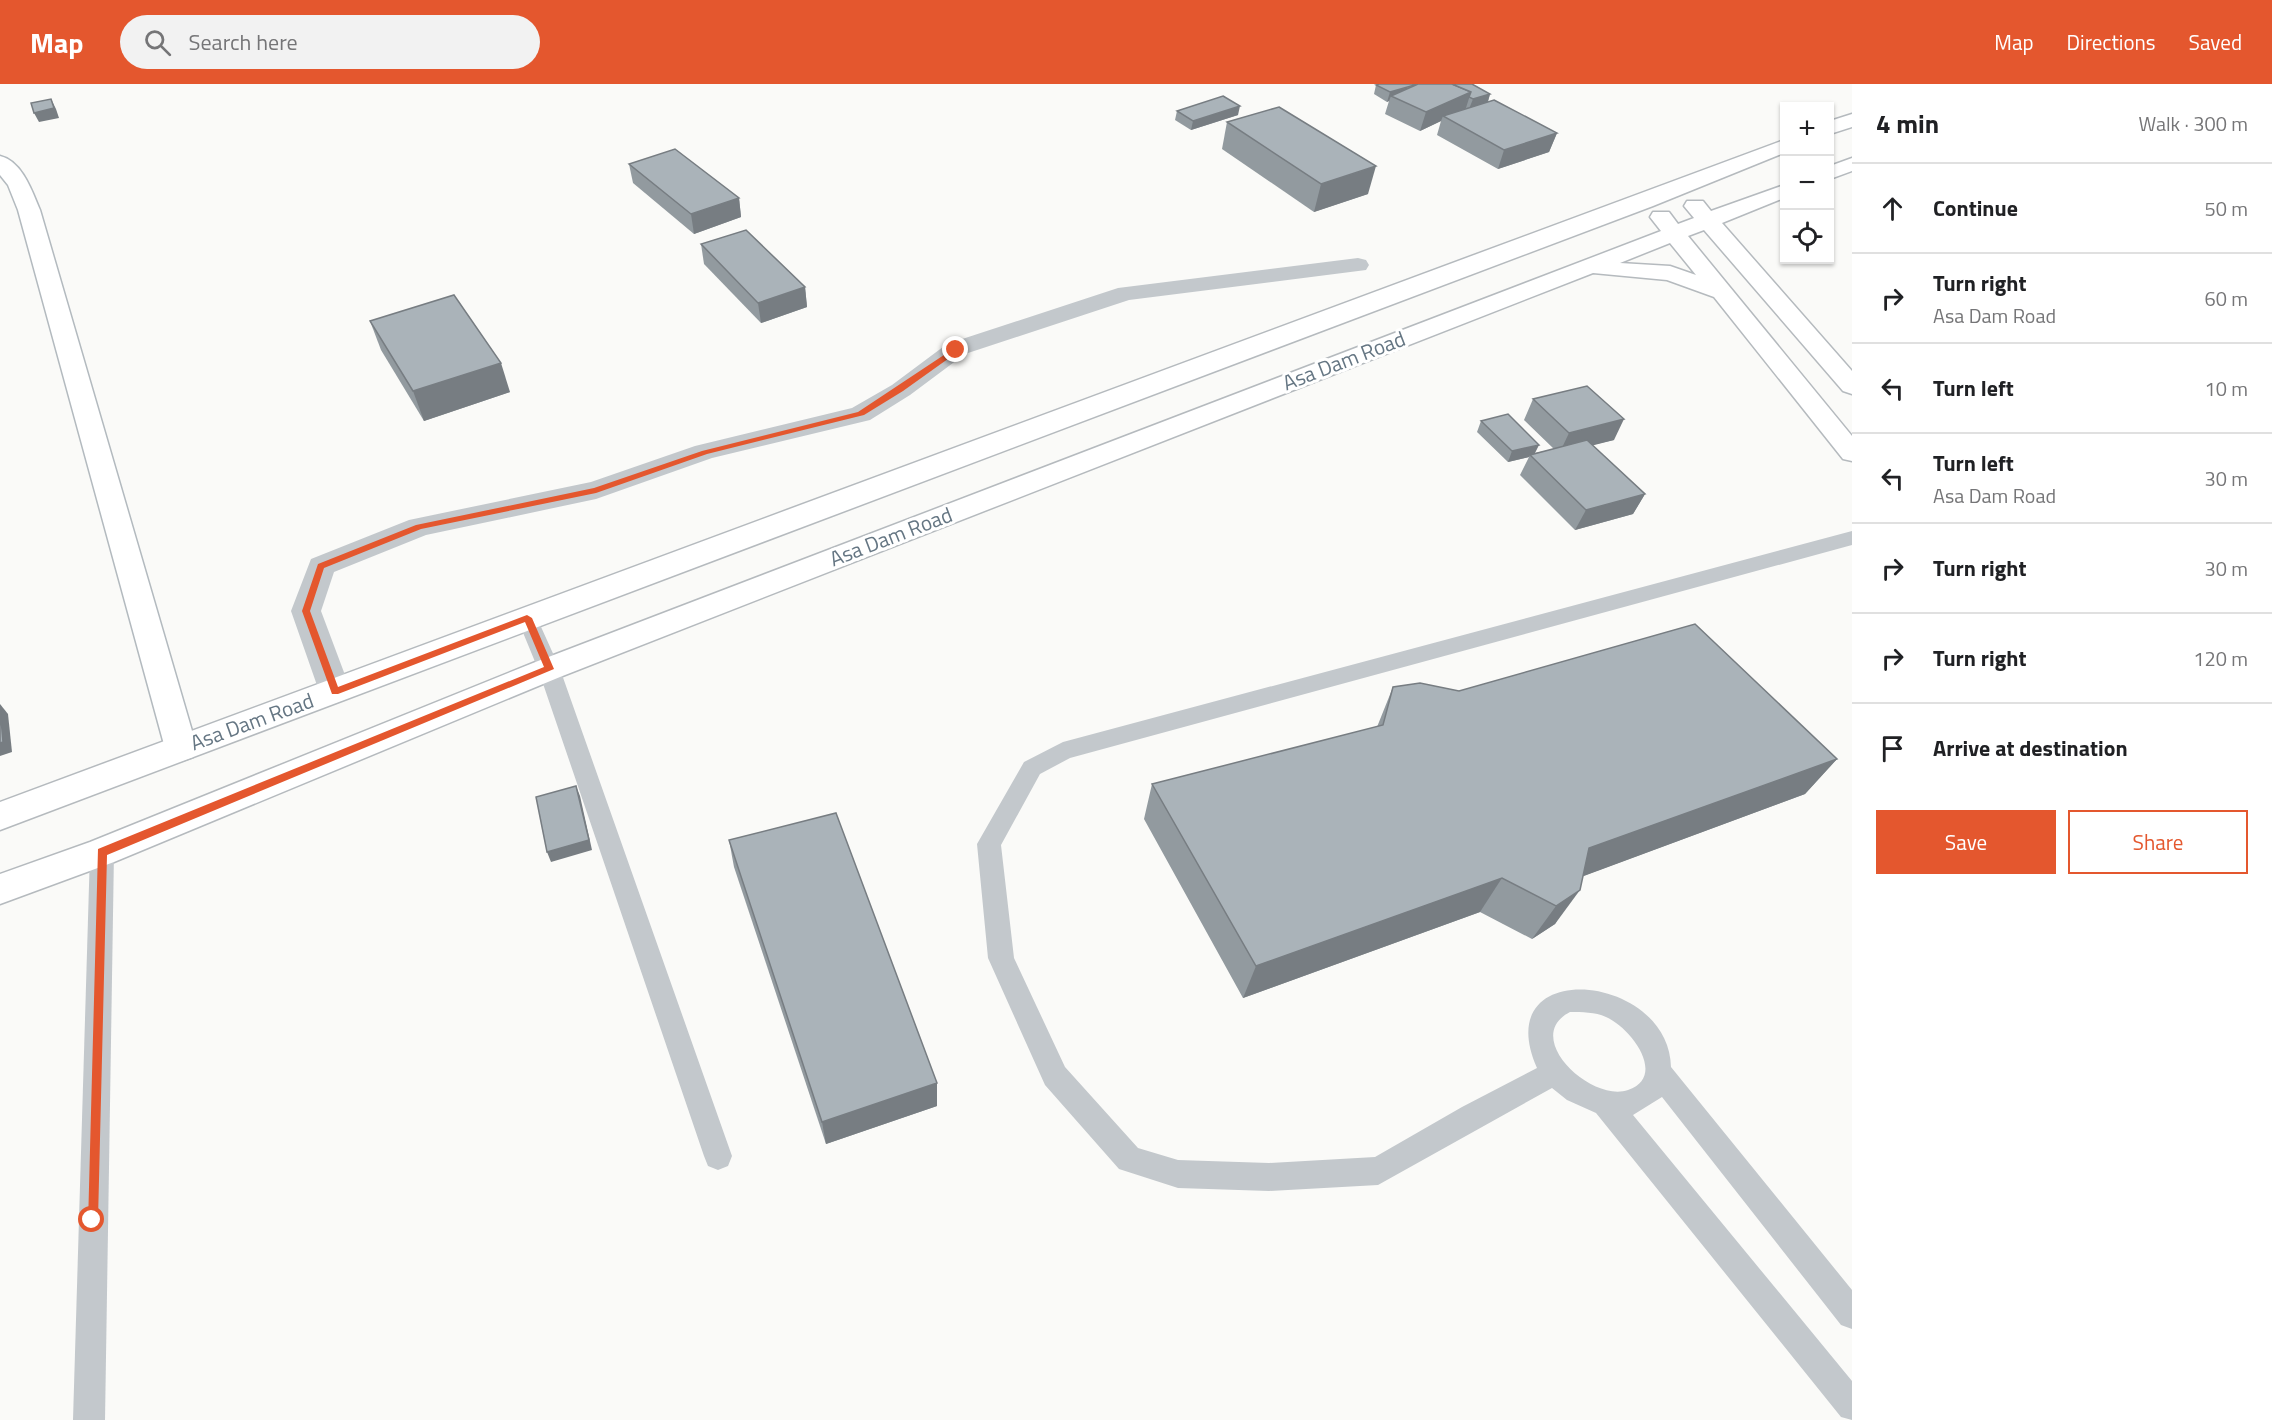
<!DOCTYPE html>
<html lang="en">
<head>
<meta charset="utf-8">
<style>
  :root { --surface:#fff; --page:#f2f2f2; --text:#202124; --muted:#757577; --line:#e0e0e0; --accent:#e4572e }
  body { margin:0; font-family:"Titillium Web",sans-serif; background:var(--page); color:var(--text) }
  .controls { position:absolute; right:18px; top:18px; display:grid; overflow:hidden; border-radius:0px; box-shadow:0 2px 4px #0004 }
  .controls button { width:54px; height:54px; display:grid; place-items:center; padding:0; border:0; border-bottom:2px solid var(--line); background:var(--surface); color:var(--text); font:30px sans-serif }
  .stop { position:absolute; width:18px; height:18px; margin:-14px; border:4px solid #e4572e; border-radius:50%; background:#fff }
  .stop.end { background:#e4572e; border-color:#fff; box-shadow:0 2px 6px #0008 }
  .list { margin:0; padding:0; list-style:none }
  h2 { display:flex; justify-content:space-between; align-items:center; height:78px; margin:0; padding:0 24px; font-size:26px }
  h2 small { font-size:20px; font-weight:400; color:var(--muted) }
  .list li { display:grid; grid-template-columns:39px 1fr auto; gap:18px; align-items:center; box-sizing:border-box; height:90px; padding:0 24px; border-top:2px solid var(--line) }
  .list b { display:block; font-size:22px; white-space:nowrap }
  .list p { margin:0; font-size:20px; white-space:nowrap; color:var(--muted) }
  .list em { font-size:20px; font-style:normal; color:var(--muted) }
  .actions { display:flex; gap:12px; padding:18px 24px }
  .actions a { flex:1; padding:14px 0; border:2px solid var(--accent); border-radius:0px; text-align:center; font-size:21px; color:var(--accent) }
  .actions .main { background:var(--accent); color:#fff }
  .icon { flex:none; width:33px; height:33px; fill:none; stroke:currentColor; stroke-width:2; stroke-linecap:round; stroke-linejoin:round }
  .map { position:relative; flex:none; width:1852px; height:1336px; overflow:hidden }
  header { display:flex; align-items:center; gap:36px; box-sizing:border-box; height:84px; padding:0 30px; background:var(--accent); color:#fff }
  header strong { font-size:28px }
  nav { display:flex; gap:33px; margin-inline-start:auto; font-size:21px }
  .search { width:420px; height:54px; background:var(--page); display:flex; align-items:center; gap:15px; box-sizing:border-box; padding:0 21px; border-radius:33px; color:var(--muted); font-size:22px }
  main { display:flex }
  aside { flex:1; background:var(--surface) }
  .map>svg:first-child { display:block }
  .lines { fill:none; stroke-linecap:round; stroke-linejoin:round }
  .secondary-casing { stroke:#b3babf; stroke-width:3 }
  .primary-casing { stroke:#b5babe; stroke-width:3 }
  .lane { fill:#c3c8cc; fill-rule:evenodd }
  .street { fill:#c3c8cc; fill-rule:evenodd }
  .secondary { fill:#fff; fill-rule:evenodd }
  .primary { fill:#fff; fill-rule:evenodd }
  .wall { fill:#929a9f }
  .shaded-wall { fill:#777d82 }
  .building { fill:#aab3b9; stroke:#777d82; stroke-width:1.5 }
  .route { fill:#e4572e }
  .labels { text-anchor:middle; stroke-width:6; stroke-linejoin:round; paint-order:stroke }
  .street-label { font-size:21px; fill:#657683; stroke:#fff }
</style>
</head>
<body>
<header>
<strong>Map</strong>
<div class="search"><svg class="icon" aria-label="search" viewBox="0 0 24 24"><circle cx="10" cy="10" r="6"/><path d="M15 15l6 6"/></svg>Search here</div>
<nav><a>Map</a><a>Directions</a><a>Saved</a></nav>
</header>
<main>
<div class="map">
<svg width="1852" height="1336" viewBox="0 0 1852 1336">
  <rect width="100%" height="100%" fill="#fafaf8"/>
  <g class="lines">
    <defs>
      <path id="secondary" d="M0,72C22,77 32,107 40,126L197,664L193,673L181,677L169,673L165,664L18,126L8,101L0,91Z"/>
      <g id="primary">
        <polygon points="1852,30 1852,43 1830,50 1830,37"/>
        <polygon points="1784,56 1784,69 1653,122 0,746 0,718"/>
        <polygon points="1852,74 1852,87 1830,95 1830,82"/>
        <path d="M1784,101V114L1722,139L1852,287V310L1843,307L1704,146L1688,152L1852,352V377L1843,375L1714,213L1667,196L1593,189L560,593L114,778L0,820V790L90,758L538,577L1661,147L1650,133L1653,128H1669L1678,140L1694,134L1684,122L1687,117H1703L1711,127ZM1670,159L1696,191L1670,182L1620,179Z"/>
      </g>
    </defs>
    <use href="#secondary" class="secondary-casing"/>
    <use href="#primary" class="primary-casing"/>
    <g class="lane">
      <path d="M1852,447V461L1070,674L1040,690L1001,761L1014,874L1065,983L1138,1064L1178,1076L1269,1079L1375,1073L1462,1023L1537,984C1487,871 1669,888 1671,983L1852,1206V1245L1841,1241L1662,1013L1633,1031L1852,1297V1336L1841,1333L1596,1029L1567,1016L1552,1004L1378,1101L1269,1107L1178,1104L1119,1085L1045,1001L988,874L977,760L1024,678L1063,658ZM1570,928C1582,928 1595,928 1606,933C1630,943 1668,992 1628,1006C1591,1019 1521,953 1570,928Z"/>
      <polygon points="527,527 534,529 537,534 560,585 732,1072 728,1082 718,1086 708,1082 704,1072 538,585 517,534 520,529"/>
      <polygon points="102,758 110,761 114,768 105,1336 73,1336 90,768 94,761"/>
    </g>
    <polygon class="street" points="1358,174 1366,176 1369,181 1366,186 1129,216 965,270 910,311 870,336 712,374 596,415 426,451 334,488 321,527 351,607 346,615 335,619 324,615 319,607 291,527 311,475 409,436 591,398 695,362 852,324 892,301 947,260 1118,204"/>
    <use href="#secondary" class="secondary"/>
    <use href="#primary" class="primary"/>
  </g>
  <g class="wall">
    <polygon points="1376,1 1490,10 1488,18 1557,49 1549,68 1498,85 1437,51 1441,37 1420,47 1385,30 1389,17 1387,18 1374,10"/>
    <polygon points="1177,27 1238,31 1191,46 1175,36"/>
    <polygon points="1227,38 1368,110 1314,128 1222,65"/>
    <polygon points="629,80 739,114 741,133 694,150 633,99"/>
    <polygon points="701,160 805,203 807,223 761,239 704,180"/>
    <polygon points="370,237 510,308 424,337 381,266"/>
    <polygon points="1533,315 1614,356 1592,361 1645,410 1633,430 1575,446 1520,391 1529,373 1508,378 1477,348 1481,337 1535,369 1554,365 1524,336"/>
    <polygon points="1393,603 1459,607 1837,675 1805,710 1583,792 1555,840 1532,855 1480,828 1243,914 1144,735 1152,700 1377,643"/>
    <polygon points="729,756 937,1022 826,1060 734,783"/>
  </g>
  <g class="shaded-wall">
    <polygon points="1421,0 1391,12 1389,17 1387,18 1390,8"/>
    <polygon points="1471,8 1465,27 1443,32 1441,37 1420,47 1426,28"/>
    <polygon points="1490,10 1487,20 1469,25 1473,15"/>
    <polygon points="51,15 56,25 59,34 39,38 34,29"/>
    <polygon points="1240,22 1238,31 1191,46 1193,37"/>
    <polygon points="1557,49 1549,68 1498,85 1504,66"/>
    <polygon points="1376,82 1368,110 1314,128 1321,100"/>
    <polygon points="739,114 741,133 694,150 691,130"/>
    <polygon points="805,203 807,223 761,239 758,219"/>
    <polygon points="501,279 510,308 424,337 413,307"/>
    <polygon points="1624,335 1614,356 1559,370 1569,349"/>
    <polygon points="1539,361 1534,371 1530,371 1529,373 1508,378 1512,367"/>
    <polygon points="1645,410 1633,430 1575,446 1586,426"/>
    <polygon points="0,620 8,630 12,668 0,672"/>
    <polygon points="1837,675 1805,710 1565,799 1589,764"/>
    <polygon points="576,702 580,712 592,766 551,778 547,768"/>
    <polygon points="1502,794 1480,828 1243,914 1256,882"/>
    <polygon points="1580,806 1555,840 1532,855 1556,822"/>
    <polygon points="937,999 937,1022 826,1060 822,1038"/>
  </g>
  <g class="building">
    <polygon points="1379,0 1418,0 1390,8 1376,1"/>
    <polygon points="1418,0 1452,0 1471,8 1426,28 1391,12"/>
    <polygon points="1452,0 1472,0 1490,10 1473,15 1469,13 1471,8"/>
    <polygon points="1223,12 1240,22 1193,37 1177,27"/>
    <polygon points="51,15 54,24 34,29 31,19"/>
    <polygon points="1494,16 1557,49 1504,66 1443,32"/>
    <polygon points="1279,23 1376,82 1321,100 1227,38"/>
    <polygon points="675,65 739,114 691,130 629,80"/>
    <polygon points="746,146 805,203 758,219 701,160"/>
    <polygon points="454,211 501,279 413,307 370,237"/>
    <polygon points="1587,302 1624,335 1569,349 1533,315"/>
    <polygon points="1508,330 1539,361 1512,367 1481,337"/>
    <polygon points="1587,356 1645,410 1586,426 1530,371"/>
    <polygon points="1695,540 1837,675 1589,764 1580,806 1556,822 1502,794 1256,882 1152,700 1383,641 1393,603 1420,599 1459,607"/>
    <polygon points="0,623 3,658 0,659"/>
    <polygon points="576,702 589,756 547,768 536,713"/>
    <polygon points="836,729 937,999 822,1038 729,756"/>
  </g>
  <polygon class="route" points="956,263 959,267 903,307 864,331 707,370 596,409 421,445 324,484 310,527 338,603 527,531 532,534 554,585 107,771 98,1136 92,1143 88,1141 98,765 544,583 525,538 338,610 332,610 302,527 318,480 416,441 594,404 702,367 858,328"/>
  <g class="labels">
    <g class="street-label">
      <text transform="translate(1344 277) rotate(-21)" y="7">Asa Dam Road</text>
      <text transform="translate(891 453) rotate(-21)" y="7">Asa Dam Road</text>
      <text transform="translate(252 638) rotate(-20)" y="7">Asa Dam Road</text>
    </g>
  </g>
</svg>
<div class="controls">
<button>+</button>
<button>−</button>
<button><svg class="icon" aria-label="locate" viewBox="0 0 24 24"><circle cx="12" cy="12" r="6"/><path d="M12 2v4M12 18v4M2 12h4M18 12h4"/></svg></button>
</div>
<div class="stop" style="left:92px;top:1136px"></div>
<div class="stop end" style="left:956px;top:266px"></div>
</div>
<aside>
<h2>4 min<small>Walk · 300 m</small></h2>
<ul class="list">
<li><svg class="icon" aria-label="ahead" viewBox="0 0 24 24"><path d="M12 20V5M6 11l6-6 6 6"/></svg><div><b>Continue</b></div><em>50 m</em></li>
<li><svg class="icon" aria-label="right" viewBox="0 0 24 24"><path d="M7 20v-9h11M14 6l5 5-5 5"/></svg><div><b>Turn right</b><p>Asa Dam Road</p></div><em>60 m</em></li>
<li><svg class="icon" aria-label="left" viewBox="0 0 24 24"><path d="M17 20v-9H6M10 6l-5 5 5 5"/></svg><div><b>Turn left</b></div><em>10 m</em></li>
<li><svg class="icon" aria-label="left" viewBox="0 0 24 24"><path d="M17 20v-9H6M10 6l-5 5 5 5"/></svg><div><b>Turn left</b><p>Asa Dam Road</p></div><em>30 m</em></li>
<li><svg class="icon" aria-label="right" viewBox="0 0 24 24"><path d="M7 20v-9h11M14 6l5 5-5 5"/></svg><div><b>Turn right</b></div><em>30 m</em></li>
<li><svg class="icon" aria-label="right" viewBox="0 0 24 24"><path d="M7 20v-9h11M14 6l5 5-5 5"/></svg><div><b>Turn right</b></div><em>120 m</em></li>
<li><svg class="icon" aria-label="arrive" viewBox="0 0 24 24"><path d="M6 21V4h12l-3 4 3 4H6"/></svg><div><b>Arrive at destination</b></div></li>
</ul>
<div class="actions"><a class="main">Save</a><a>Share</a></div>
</aside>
</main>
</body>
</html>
